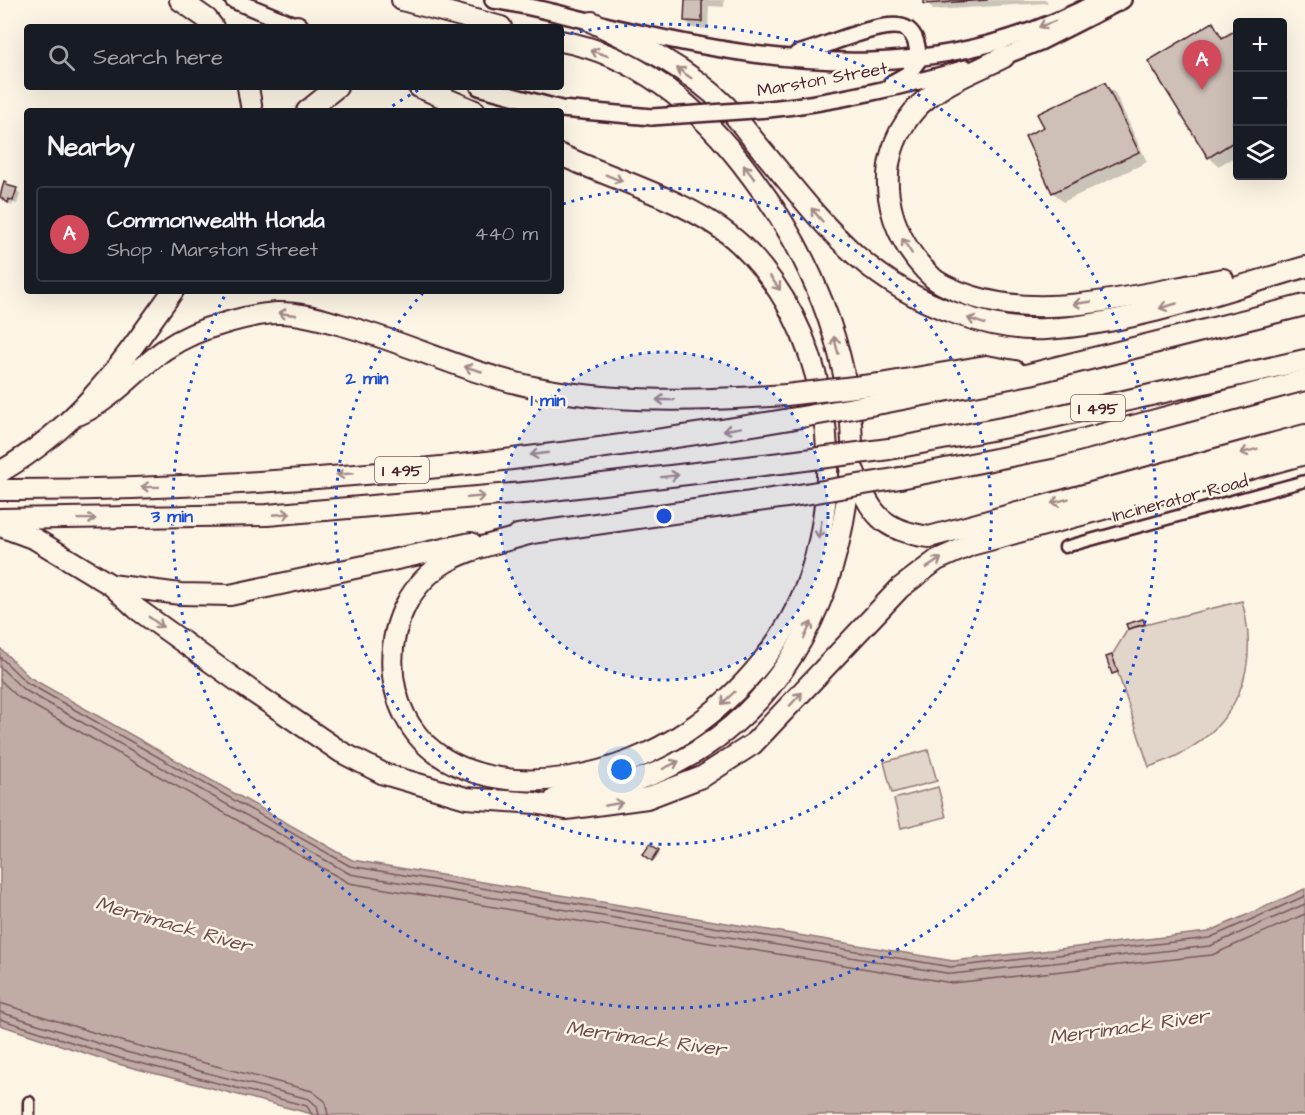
<!DOCTYPE html>
<html lang="en">
<head>
<meta charset="utf-8">
<style>
  :root { --surface:#171b24; --page:#20242c; --text:#f1f3f6; --muted:#9ea1a6; --line:#363941; --accent:#d1495b }
  body { margin:0; font-family:"Architects Daughter",sans-serif; background:var(--page); color:var(--text) }
  .controls { position:absolute; right:18px; top:18px; display:grid; overflow:hidden; border-radius:6px; box-shadow:0 6px 24px #0002 }
  .controls button { width:54px; height:54px; display:grid; place-items:center; padding:0; border:0; border-bottom:2px solid var(--line); background:var(--surface); color:var(--text); font:30px sans-serif }
  .you { position:absolute; left:622px; top:770px; width:21px; height:21px; margin:-15px; border:4px solid #fff; border-radius:50%; background:#1a73e8; box-shadow:0 0 0 9px #1a73e833 }
  .badge { display:grid; place-items:center; width:39px; height:39px; border-radius:50%; background:var(--accent); color:#fff; font-size:20px; font-weight:700 }
  .pin { position:absolute; translate:-50% -50px; filter:drop-shadow(0 2px 3px #0008) }
  .pin::after { content:''; position:absolute; top:32px; width:21px; height:18px; background:inherit; clip-path:polygon(0 0,100% 0,50% 100%) }
  .list { margin:0; padding:0; list-style:none }
  h2 { display:flex; justify-content:space-between; align-items:center; height:78px; margin:0; padding:0 24px; font-size:26px }
  h2 small { font-size:20px; font-weight:400; color:var(--muted) }
  .list li { display:grid; grid-template-columns:39px 1fr auto; gap:18px; align-items:center; box-sizing:border-box; height:96px; margin:0 12px 12px; padding:0 12px; border:2px solid var(--line); border-radius:6px }
  .list b { display:block; font-size:22px; white-space:nowrap }
  .list p { margin:0; font-size:20px; white-space:nowrap; color:var(--muted) }
  .list em { font-size:20px; font-style:normal; color:var(--muted) }
  .icon { flex:none; width:33px; height:33px; fill:none; stroke:currentColor; stroke-width:2; stroke-linecap:round; stroke-linejoin:round }
  .map { position:relative; flex:none; width:1305px; height:1115px; overflow:hidden }
  .search { position:absolute; background:var(--surface); box-shadow:0 6px 24px #0002; left:24px; top:24px; width:540px; height:66px; display:flex; align-items:center; gap:15px; box-sizing:border-box; padding:0 21px; border-radius:6px; color:var(--muted); font-size:22px }
  .panel { position:absolute; background:var(--surface); box-shadow:0 6px 24px #0002; left:24px; top:108px; width:540px; height:186px; border-radius:6px }
  .map>svg:first-child { display:block }
  .green { fill:#e2d5ca; stroke:#967a7a; stroke-width:1.5 }
  .water { fill:#c0aca5; stroke:#917474; stroke-width:1.5 }
  .shadow { fill:#0003 }
  .lines { fill:none; stroke-linecap:round; stroke-linejoin:round }
  .shore { stroke:#79575c; stroke-width:1.5 }
  .building { fill:#cfc0b7; stroke:#4a1f2b; stroke-width:1.5 }
  .minor-casing { stroke:#4a1f2b; stroke-width:15 }
  .secondary-casing { stroke:#4a1f2b; stroke-width:20 }
  .motorway-casing { stroke:#4a1f2b; stroke-width:24 }
  .minor { stroke:#fcf5e5; stroke-width:10 }
  .secondary { stroke:#fcf5e5; stroke-width:15 }
  .motorway { stroke:#fcf5e5; stroke-width:20 }
  .secondary-bridge-casing { stroke:#4a1f2b; stroke-width:20; stroke-linecap:butt }
  .motorway-bridge-casing { stroke:#4a1f2b; stroke-width:24; stroke-linecap:butt }
  .secondary-bridge { stroke:#fcf5e5; stroke-width:15 }
  .motorway-bridge { stroke:#fcf5e5; stroke-width:20 }
  .oneway { stroke:#a38a88 }
  .ring { fill:none; stroke:#1d4ed8; stroke-width:3; stroke-dasharray:3 6 }
  .labels { text-anchor:middle; stroke-width:5; stroke-linejoin:round; paint-order:stroke }
  .shield { fill:#fcf5e5; stroke:#7f5f63; stroke-width:1.5 }
  .shield-label { font-size:16px; font-weight:bold; fill:#4a1f2b }
  .street-label { font-size:18px; fill:#4a1f2b; stroke:#fcf5e5 }
  .water-label { font-size:20px; font-style:italic; fill:#6d4950; stroke:#fcf5e5 }
  .centre { fill:#1d4ed8; stroke:#fcf5e5; stroke-width:3 }
  .ring-label { font-size:18px; text-anchor:middle; font-weight:bold; fill:#1d4ed8; stroke:#fcf5e5; stroke-width:5; stroke-linejoin:round; paint-order:stroke }
</style>
</head>
<body>
<div class="map">
<svg width="1305" height="1115" viewBox="0 0 1305 1115">
  <rect width="100%" height="100%" fill="#fcf5e5"/>
  <filter id="ink" filterUnits="userSpaceOnUse"><feTurbulence type="fractalNoise" baseFrequency=".0167" numOctaves="2"/><feDisplacementMap in="SourceGraphic" scale="12" xChannelSelector="R" yChannelSelector="G"/><feConvolveMatrix kernelMatrix="1 2 1 2 8 2 1 2 1" color-interpolation-filters="sRGB"/></filter>
  <g filter="url(#ink)">
    <g class="green">
      <path d="M1242,601C1264,681 1227,742 1149,767L1112,655L1128,629Z"/>
      <polygon points="928,750 937,781 892,793 884,762"/>
      <polygon points="938,787 946,817 901,828 894,799"/>
    </g>
    <polygon class="water" points="0,648 29,677 352,860 953,961 1208,932 1305,889 1305,1115 316,1115 118,1064 0,1025"/>
    <g class="shadow">
      <polygon points="686,0 724,0 724,7 709,6 708,29 693,28 685,21"/>
      <polygon points="926,0 1047,0 1047,3 933,10"/>
      <polygon points="1212,24 1225,39 1238,31 1238,155 1218,166 1209,157"/>
      <polygon points="1105,84 1115,93 1147,162 1063,202 1053,192 1046,128"/>
      <polygon points="1282,93 1288,98 1288,108 1283,111"/>
      <polygon points="16,189 20,194 17,204 13,203 12,206 5,201"/>
      <polygon points="1143,620 1146,626 1129,629"/>
      <polygon points="651,846 660,853 654,861 647,856"/>
    </g>
    <g class="lines">
      <g class="shore">
        <polyline points="0,657 26,682 350,866 951,967 1209,938 1305,896"/>
        <polyline points="0,667 23,689 350,874 952,974 1210,946 1305,904"/>
        <polyline points="0,680 18,697 349,883 952,983 1212,955 1305,914"/>
        <polyline points="0,1003 124,1042 312,1091 325,1101 328,1115"/>
        <polyline points="0,1012 122,1051 309,1099 317,1106 319,1115"/>
        <polyline points="0,1019 120,1058 307,1106 312,1115"/>
      </g>
    </g>
    <g class="building">
      <polygon points="685,0 702,0 702,22 684,21"/>
      <polygon points="924,0 988,0 924,4"/>
      <polygon points="1213,22 1222,38 1238,29 1238,120 1233,123 1238,130 1238,139 1208,158 1148,61"/>
      <polygon points="1105,82 1139,152 1052,193 1025,136 1044,127 1037,114"/>
      <polygon points="4,181 7,182 6,185 17,188 13,201 9,199 8,203 0,197"/>
      <polygon points="1143,619 1145,624 1128,629 1126,624"/>
      <polygon points="1112,655 1118,672 1112,674 1106,657"/>
      <polygon points="650,844 659,850 652,861 643,854"/>
    </g>
    <g class="lines">
      <defs>
        <g id="minor">
          <polyline points="1065,547 1305,481"/>
          <polyline points="29,1102 29,1115"/>
        </g>
        <g id="secondary">
          <polyline points="233,0 299,27"/>
          <path d="M493,0C541,7 588,22 635,32C800,69 945,83 1100,0"/>
          <path d="M797,54C821,49 889,15 908,30C917,37 917,48 919,59L908,74L892,83"/>
          <polyline points="995,60 1040,42 1123,0"/>
          <polyline points="479,87 561,109 652,117"/>
          <path d="M769,109C831,103 906,86 966,68"/>
        </g>
        <g id="motorway">
          <polyline points="180,0 207,19 213,27"/>
          <polyline points="402,0 501,27"/>
          <path d="M592,22C640,45 688,68 726,106C737,118 747,132 757,144C819,218 862,282 957,314C986,324 1015,331 1046,329C1134,324 1221,291 1305,267"/>
          <polyline points="297,26 298,27"/>
          <path d="M1004,57C975,72 936,85 914,111C870,163 885,234 933,278C942,286 962,293 974,297C1050,321 1147,292 1223,279"/>
          <polyline points="248,87 252,111"/>
          <polyline points="419,87 475,111"/>
          <polyline points="307,111 337,87"/>
          <polyline points="880,384 986,366 1015,371"/>
          <polyline points="882,403 1030,374 1305,305"/>
          <path d="M78,415C111,401 135,371 164,350C182,338 202,329 222,324C238,319 259,314 276,313C296,312 318,318 338,324C404,341 466,373 533,387C616,404 702,401 786,395"/>
          <polyline points="889,449 1018,425 1305,360"/>
          <path d="M854,471C871,514 881,530 929,537L1305,435"/>
          <path d="M0,472C82,424 119,366 173,291"/>
          <polyline points="900,478 1051,448 1305,380"/>
          <path d="M0,490C263,491 530,463 790,419"/>
          <polyline points="0,519 267,515 535,492 789,462"/>
          <polyline points="0,526 35,539 111,585 137,609 250,690 341,752 384,774 466,798 535,803 566,809 647,798 702,777 753,744 900,588 937,560 971,545 1305,454"/>
          <path d="M529,534C502,542 470,548 446,562C375,604 374,717 445,759C517,801 623,775 687,731C742,694 789,638 810,575C846,463 827,327 740,244C695,202 617,181 561,155"/>
          <polyline points="518,535 793,496"/>
          <polyline points="111,585 180,594 230,595 471,543"/>
          <path d="M555,799C597,790 637,784 675,764C776,711 830,614 846,504C849,483 853,463 852,442C849,347 809,252 752,177C705,113 642,56 561,41"/>
        </g>
      </defs>
      <use href="#minor" class="minor-casing"/>
      <use href="#secondary" class="secondary-casing"/>
      <use href="#motorway" class="motorway-casing"/>
      <use href="#minor" class="minor"/>
      <use href="#secondary" class="secondary"/>
      <use href="#motorway" class="motorway"/>
      <defs>
        <polyline id="secondary-bridge" points="652,117 769,109"/>
        <g id="motorway-bridge">
          <polyline points="786,395 880,384"/>
          <polyline points="790,419 882,403"/>
          <polyline points="789,462 889,449"/>
          <polyline points="793,496 900,478"/>
        </g>
      </defs>
      <use href="#secondary-bridge" class="secondary-bridge-casing"/>
      <use href="#motorway-bridge" class="motorway-bridge-casing"/>
      <use href="#secondary-bridge" class="secondary-bridge"/>
      <use href="#motorway-bridge" class="motorway-bridge"/>
    </g>
    <defs><path id="oneway-shaft" d="M-6 0H5M1.5-3L5.5 0L1.5 3" fill="none" stroke-width="1.6" stroke-linecap="round" stroke-linejoin="round" transform="scale(1.5)"/></defs>
    <g class="oneway">
      <use href="#oneway-shaft" transform="translate(1047 24) rotate(159)"/>
      <use href="#oneway-shaft" transform="translate(599 53) rotate(-161)"/>
      <use href="#oneway-shaft" transform="translate(684 73) rotate(-145)"/>
      <use href="#oneway-shaft" transform="translate(749 172) rotate(-127)"/>
      <use href="#oneway-shaft" transform="translate(614 178) rotate(22)"/>
      <use href="#oneway-shaft" transform="translate(817 215) rotate(-130)"/>
      <use href="#oneway-shaft" transform="translate(907 246) rotate(-123)"/>
      <use href="#oneway-shaft" transform="translate(775 283) rotate(54)"/>
      <use href="#oneway-shaft" transform="translate(1082 303) rotate(172)"/>
      <use href="#oneway-shaft" transform="translate(1168 306) rotate(164)"/>
      <use href="#oneway-shaft" transform="translate(287 314) rotate(-174)"/>
      <use href="#oneway-shaft" transform="translate(976 321) rotate(-161)"/>
      <use href="#oneway-shaft" transform="translate(836 345) rotate(-105)"/>
      <use href="#oneway-shaft" transform="translate(473 369) rotate(-164)"/>
      <use href="#oneway-shaft" transform="translate(665 400) rotate(-180)"/>
      <use href="#oneway-shaft" transform="translate(732 429) rotate(170)"/>
      <use href="#oneway-shaft" transform="translate(1249 451) rotate(165)"/>
      <use href="#oneway-shaft" transform="translate(539 454) rotate(173)"/>
      <use href="#oneway-shaft" transform="translate(345 474) rotate(176)"/>
      <use href="#oneway-shaft" transform="translate(670 476) rotate(-7)"/>
      <use href="#oneway-shaft" transform="translate(150 487) rotate(179)"/>
      <use href="#oneway-shaft" transform="translate(476 497) rotate(-5)"/>
      <use href="#oneway-shaft" transform="translate(1060 501) rotate(165)"/>
      <use href="#oneway-shaft" transform="translate(282 514) rotate(-5)"/>
      <use href="#oneway-shaft" transform="translate(87 519) rotate(-1)"/>
      <use href="#oneway-shaft" transform="translate(820 530) rotate(100)"/>
      <use href="#oneway-shaft" transform="translate(934 563) rotate(-33)"/>
      <use href="#oneway-shaft" transform="translate(156 622) rotate(36)"/>
      <use href="#oneway-shaft" transform="translate(808 630) rotate(-65)"/>
      <use href="#oneway-shaft" transform="translate(728 698) rotate(136)"/>
      <use href="#oneway-shaft" transform="translate(796 699) rotate(-47)"/>
      <use href="#oneway-shaft" transform="translate(671 765) rotate(-26)"/>
      <use href="#oneway-shaft" transform="translate(614 804) rotate(-10)"/>
    </g>
  </g>
  <circle cx="664" cy="516" r="164" fill="#1d4ed8" fill-opacity=".12"/>
  <g class="ring">
    <circle cx="664" cy="516" r="164"/>
    <path d="M563 204A328 328 0 1 1 424 292"/>
    <path d="M385 111A492 492 0 0 1 422 88M562 35A492 492 0 1 1 226 293"/>
  </g>
  <g class="labels">
    <g class="shield">
      <rect x="1071" y="395" width="54" height="26" rx="4.5"/>
      <rect x="375" y="457" width="54" height="26" rx="4.5"/>
    </g>
    <g class="shield-label">
      <text x="1098" y="414">I 495</text>
      <text x="402" y="476">I 495</text>
    </g>
    <g class="street-label">
      <text transform="translate(822 79) rotate(-10)" y="6">Marston Street</text>
      <text transform="translate(1180 498) rotate(-15)" y="6">Incinerator Road</text>
    </g>
    <g class="water-label">
      <text transform="translate(174 924) rotate(16)" y="7">Merrimack River</text>
      <text transform="translate(1129 1026) rotate(-8)" y="7">Merrimack River</text>
      <text transform="translate(646 1038) rotate(8)" y="7">Merrimack River</text>
    </g>
  </g>
  <circle cx="664" cy="516" r="9" class="centre"/>
  <g class="ring-label">
    <text x="367" y="384">2 min</text>
    <text x="548" y="406">1 min</text>
    <text x="172" y="522">3 min</text>
  </g>
</svg>
<div class="controls">
<button>+</button>
<button>−</button>
<button><svg class="icon" aria-label="layers" viewBox="0 0 24 24"><path d="M12 4l9 5-9 5-9-5zM3 14l9 5 9-5"/></svg></button>
</div>
<div class="you"></div>
<div class="pin badge" style="left:1202px;top:90px">A</div>
<div class="search"><svg class="icon" aria-label="search" viewBox="0 0 24 24"><circle cx="10" cy="10" r="6"/><path d="M15 15l6 6"/></svg>Search here</div>
<section class="panel">
<h2>Nearby<small></small></h2>
<ul class="list">
<li><span class="badge">A</span><div><b>Commonwealth Honda</b><p>Shop · Marston Street</p></div><em>440 m</em></li>
</ul>
</section>
</div>
</body>
</html>
